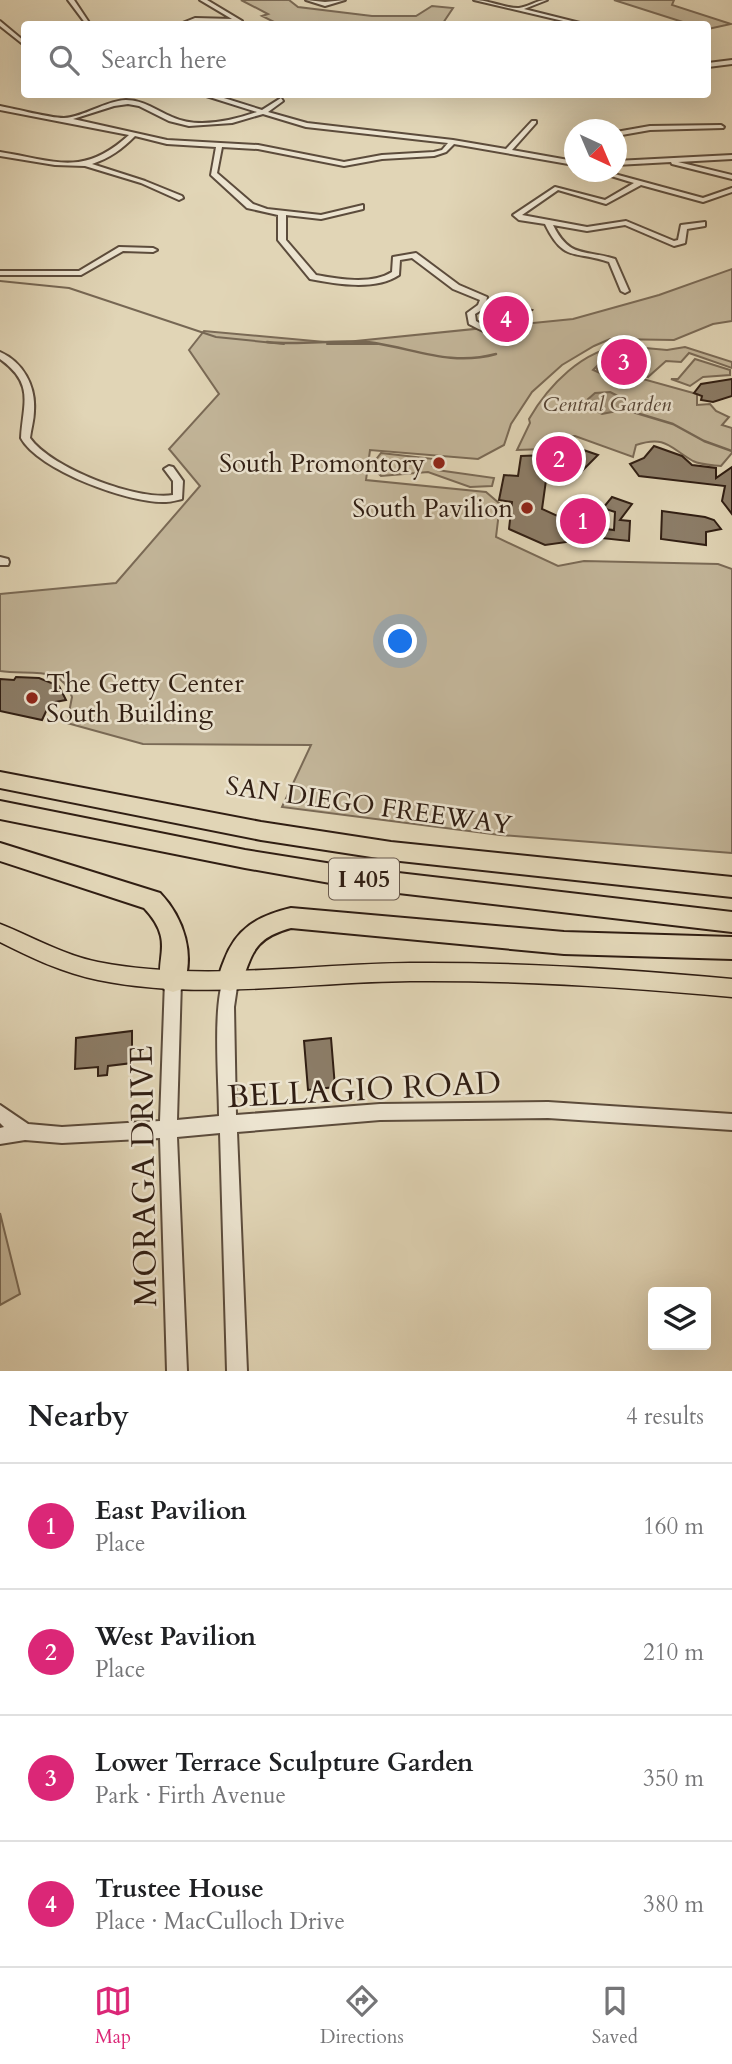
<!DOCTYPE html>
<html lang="en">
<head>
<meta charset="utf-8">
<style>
  :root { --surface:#fff; --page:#f2f2f2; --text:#202124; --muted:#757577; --line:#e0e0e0; --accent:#db2777 }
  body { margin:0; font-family:Cardo,serif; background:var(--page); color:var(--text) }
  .controls { position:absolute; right:21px; bottom:21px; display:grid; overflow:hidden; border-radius:7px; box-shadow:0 7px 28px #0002 }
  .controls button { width:63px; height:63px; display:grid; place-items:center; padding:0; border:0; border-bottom:2px solid var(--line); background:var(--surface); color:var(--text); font:35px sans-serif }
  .compass { position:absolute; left:564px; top:119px; width:63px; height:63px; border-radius:50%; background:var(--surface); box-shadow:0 7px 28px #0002; rotate:136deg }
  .you { position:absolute; left:401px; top:642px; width:24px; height:24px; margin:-18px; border:5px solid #fff; border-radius:50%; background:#1a73e8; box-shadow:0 0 0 10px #1a73e833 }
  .badge { display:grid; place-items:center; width:46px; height:46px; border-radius:50%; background:var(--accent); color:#fff; font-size:23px; font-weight:700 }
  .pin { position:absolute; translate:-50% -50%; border:4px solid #fff; box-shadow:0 2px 7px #0006 }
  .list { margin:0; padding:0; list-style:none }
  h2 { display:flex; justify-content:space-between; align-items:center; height:91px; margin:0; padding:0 28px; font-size:30px }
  h2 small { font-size:23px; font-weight:400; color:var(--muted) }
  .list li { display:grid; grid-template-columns:46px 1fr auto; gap:21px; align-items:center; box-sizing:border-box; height:126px; padding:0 28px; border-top:2px solid var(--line) }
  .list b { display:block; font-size:26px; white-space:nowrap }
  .list p { margin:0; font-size:23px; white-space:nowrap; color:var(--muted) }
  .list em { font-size:23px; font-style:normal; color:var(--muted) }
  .icon { flex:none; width:38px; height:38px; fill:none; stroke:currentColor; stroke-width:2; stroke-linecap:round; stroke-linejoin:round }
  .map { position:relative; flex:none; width:732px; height:1371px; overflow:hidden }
  .search { position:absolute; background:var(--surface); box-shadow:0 7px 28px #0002; left:21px; right:21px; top:21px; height:77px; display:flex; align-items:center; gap:18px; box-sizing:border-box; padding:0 24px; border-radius:7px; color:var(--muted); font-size:26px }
  .sheet { height:595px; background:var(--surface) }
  nav { display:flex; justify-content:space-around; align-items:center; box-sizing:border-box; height:98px; border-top:2px solid var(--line); background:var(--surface); font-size:19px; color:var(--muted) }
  nav a { display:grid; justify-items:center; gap:4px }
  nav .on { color:var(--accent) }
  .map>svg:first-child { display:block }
  .green { fill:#c3b69a; stroke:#7a6a56; stroke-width:2 }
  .water { fill:#a5977f; stroke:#766754; stroke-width:2 }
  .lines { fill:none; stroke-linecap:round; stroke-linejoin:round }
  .stream-far1 { stroke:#766754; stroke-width:2 }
  .stream { stroke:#766754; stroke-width:2.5 }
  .building { fill:#8c7d68; stroke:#301e13; stroke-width:2 }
  .minor-casing { stroke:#5c4c3c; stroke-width:4 }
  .major-casing { stroke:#301e13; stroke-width:3 }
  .highway-casing { stroke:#301e13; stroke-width:4 }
  .minor { fill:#ece4d0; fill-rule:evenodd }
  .major { fill:#e1d5b6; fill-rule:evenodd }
  .highway { fill:#e1d5b6; fill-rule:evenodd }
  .poi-dot { fill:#8f2418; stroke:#ece4d0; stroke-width:2.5 }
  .labels { text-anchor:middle; stroke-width:5; stroke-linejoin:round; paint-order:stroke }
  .far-park-label { font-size:21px; font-style:italic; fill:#554435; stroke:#ece4d0 }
  .shield { fill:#ece4d0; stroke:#68594c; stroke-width:2 }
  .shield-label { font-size:24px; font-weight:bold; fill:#301e13 }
  .poi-label { font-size:26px; fill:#301e13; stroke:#ece4d0; text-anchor:end }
  .street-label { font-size:26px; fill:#301e13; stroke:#ece4d0 }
  .near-street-label { font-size:32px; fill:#301e13; stroke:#ece4d0 }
</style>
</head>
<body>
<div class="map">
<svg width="732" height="1371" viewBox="0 0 732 1371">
  <rect width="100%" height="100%" fill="#e1d5b6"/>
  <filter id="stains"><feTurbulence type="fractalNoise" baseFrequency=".00286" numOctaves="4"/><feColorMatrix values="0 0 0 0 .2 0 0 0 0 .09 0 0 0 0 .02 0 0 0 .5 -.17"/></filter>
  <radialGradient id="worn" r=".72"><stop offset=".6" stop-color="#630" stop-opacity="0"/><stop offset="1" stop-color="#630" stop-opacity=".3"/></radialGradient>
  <g class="green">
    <polygon points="241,0 289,0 298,7 372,16 416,16 432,6 453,8 443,23 445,24 278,24 262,16 268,14"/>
    <polygon points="614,0 674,0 672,5 731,24 708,29 708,24 689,24"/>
    <path d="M732,269V321L713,324L674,340L610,339L594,346L562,365L532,392L511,424L504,445L478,459L370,450L366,480L486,492L500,504L496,537L558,566L584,561L718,564L732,569V853L500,835L282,807L311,745L143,744L67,723L72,697C61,663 27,676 0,671V594L116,583L200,486L169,449L219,394L189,350L204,331L336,343L573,319L659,295Z"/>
    <path d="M623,346L667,350L685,347L732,362V368L689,353L681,362L666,361L648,377L633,372L644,358L612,351L593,370L600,373L597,369L603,362L624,369L621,373L697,394V405L710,404L716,411L729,417L722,425L732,428V453L721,466C713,465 701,465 693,461C670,448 666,435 636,445L633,457L575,436H571L562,448L546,444L544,449L517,450L530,423L529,419C548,386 583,349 623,346Z"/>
    <polygon points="695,359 730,370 730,375 703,377 690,386 671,379 678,379"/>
    <polygon points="381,453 434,459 432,466 437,470 494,478 492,486 470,487 428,472 381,476 371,466"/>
    <polygon points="0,1213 20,1294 0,1305"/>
  </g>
  <polygon class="water" points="610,392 624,399 625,405 622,410 602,414 587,406 587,400 595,393"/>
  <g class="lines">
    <g class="stream-far1">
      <polyline points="0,281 69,288 216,337 284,344"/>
      <polyline points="327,344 378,344"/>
    </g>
    <g class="stream">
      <path d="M267,342C303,346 340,338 375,343C418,350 452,366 496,354"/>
      <polyline points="623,409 673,424 704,441 732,451"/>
    </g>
  </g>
  <g class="building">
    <polygon points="511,303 532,310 507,328 487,320"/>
    <polygon points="732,379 732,396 713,402 701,400 702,396 694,393 701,384"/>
    <polygon points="569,445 598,455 579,474 547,473 542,509 575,524 577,501 593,503 591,527 614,530 615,512 603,508 612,497 632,504 620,520 630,521 629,541 574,535 574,541 545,545 509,529 512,502 499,500 504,475 518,476 521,456 548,455 549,448 565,450"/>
    <polygon points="654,446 682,456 692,465 716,468 716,478 732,467 732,514 722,501 725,486 639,476 630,464 644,458"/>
    <polygon points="662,511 705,517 714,520 721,529 706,532 706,545 661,539"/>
    <polygon points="16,677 39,678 59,686 66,700 50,703 42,720 0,711 0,679 14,680"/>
    <polygon points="132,1031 132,1063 108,1066 107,1075 98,1076 98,1067 75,1069 76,1038"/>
    <polygon points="331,1038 335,1087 308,1090 304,1041"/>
  </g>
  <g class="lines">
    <defs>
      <g id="minor">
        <polygon points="68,0 74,0 90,24 86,24"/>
        <polygon points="200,0 207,0 242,21 239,23 195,22 180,24 195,18 232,19"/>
        <polygon points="306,0 325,2 345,0 325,6"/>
        <path d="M474,0C489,0 507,9 519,8C529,7 536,0 547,0L524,9L584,24H576Z"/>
        <polygon points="0,21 24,41 24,45 0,26"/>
        <polygon points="732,60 732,64 708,67 708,63"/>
        <path d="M200,94H211L262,110L281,98L283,101L268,112L307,123L453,140L506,149L532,121H536V123L512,150L574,161V165L454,144L446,152L434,156L382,159L344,166L258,149L222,147L217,173L253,204L267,209L321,215L363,205V209L321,219L286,215V240L316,275C338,279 372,285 392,272L393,257L416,253L459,285L487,297L485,308L475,314L476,321C485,326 496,334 507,331C512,330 516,328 520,328V332C502,341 486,333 469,324L467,313L478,305L480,300L453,289L412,258L400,260L399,275C375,291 336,284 310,279L278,240V215L247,208L211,175L216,147L167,144L135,136C122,149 110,158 92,164L145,181L182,196L183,198L179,200L141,183L85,166L55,165L0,156V152C56,161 83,177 129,135L0,110V106C17,109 49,118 64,118C84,117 105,101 126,100C144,100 157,111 172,117C198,129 231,121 257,112ZM128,104L139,106L169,121L189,126L232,123L263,114L306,127L448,143L442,150L434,152L382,155L344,162L258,145L167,140L73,119L114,106Z"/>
        <polygon points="721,125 724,127 723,128 650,130 616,136 616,132 650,126"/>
        <polygon points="732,155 732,159 678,162 732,175 732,179 672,164 671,162 616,165 616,161"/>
        <path d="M598,172H607L703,198L732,188V192L703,202L641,185L606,204L558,190L522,215L587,227L626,221L674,241L678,240L681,225L705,222V226L687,229L685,243L674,246L625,225L587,231L553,225C570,259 584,249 615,259L629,291L625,293L621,291L609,262C574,250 564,263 545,224L519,220L513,215L555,187L605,200L634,183Z"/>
        <polygon points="119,247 153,248 157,250 153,252 123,251 81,275 0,275 0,271 79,271"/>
        <path d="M0,352C23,362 36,386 34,411C34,420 31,429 30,438C51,468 137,501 173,495V481L164,469L169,466L173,467L183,481L182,499C177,500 171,502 166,502C130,504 38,470 21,438C23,403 35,384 0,359Z"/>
        <polygon points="0,557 8,559 9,562 8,565 0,565"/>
        <path d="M230,973L235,975L238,980L234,1007L236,1115L380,1104L548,1102L732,1114V1130L548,1118L380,1120L237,1132L247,1371H227L220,1133L177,1137L187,1371H167L160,1138L62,1143L25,1140L0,1144V1128L4,1127L0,1123V1105L28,1124L62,1127L160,1121L165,981L168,976L173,974L178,976L181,981L177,1120L219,1116C219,1082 212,1003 225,975Z"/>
      </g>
      <path id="major" d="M0,924C33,937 63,955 98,962C201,982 307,964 410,963C517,962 625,969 732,979V997C625,987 517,980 410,981C307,982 201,1001 98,980C63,973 32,958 0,942Z"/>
      <g id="highway">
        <polygon points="0,772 261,822 391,842 732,877 732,897 391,860 261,840 0,788"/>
        <polygon points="0,801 245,850 364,869 732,912 732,932 364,889 245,868 0,819"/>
        <path d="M0,843L160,893C184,918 196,956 182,989L173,992L164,989C151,959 178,944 144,908L0,861Z"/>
        <path d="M291,908L564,932L732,937V959L564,954L291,928C251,939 253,955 239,988L230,991L221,988C217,978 220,971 224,961C236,928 258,916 291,908Z"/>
      </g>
    </defs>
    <use href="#minor" class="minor-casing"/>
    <use href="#major" class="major-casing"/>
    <use href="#highway" class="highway-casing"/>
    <use href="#minor" class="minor"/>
    <use href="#major" class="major"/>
    <use href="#highway" class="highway"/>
  </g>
  <g class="poi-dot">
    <circle cx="439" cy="463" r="7"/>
    <circle cx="527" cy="508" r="7"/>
    <circle cx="32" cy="698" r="7"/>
  </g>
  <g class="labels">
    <g class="far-park-label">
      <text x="607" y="411">Central Garden</text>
    </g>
    <rect class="shield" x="329" y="858.5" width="70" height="41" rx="5"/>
    <g class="shield-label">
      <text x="364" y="887">I 405</text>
    </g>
    <g class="poi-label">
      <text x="425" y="472">South Promontory</text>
      <text x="513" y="517">South Pavilion</text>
      <text x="46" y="692" text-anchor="start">The Getty Center<tspan x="46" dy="30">South Building</tspan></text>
    </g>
    <g class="street-label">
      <text transform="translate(369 805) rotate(8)" y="9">SAN DIEGO FREEWAY</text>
    </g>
    <g class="near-street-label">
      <text transform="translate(364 1089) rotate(-3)" y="11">BELLAGIO ROAD</text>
      <text transform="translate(143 1176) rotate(-91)" y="11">MORAGA DRIVE</text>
    </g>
  </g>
  <rect width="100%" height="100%" filter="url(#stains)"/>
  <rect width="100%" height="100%" fill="url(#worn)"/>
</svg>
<div class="controls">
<button><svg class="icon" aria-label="layers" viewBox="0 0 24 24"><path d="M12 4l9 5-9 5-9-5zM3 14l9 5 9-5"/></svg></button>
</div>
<svg class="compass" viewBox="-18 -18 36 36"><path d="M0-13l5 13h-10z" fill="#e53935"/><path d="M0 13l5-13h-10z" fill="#757577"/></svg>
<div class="you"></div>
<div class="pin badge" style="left:583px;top:521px">1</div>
<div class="pin badge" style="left:559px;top:459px">2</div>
<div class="pin badge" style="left:624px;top:362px">3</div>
<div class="pin badge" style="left:506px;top:319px">4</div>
<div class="search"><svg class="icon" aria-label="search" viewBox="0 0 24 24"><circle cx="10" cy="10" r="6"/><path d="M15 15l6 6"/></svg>Search here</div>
</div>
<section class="sheet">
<h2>Nearby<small>4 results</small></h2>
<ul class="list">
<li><span class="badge">1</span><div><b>East Pavilion</b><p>Place</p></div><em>160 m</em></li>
<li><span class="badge">2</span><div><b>West Pavilion</b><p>Place</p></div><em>210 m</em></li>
<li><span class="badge">3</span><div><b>Lower Terrace Sculpture Garden</b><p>Park · Firth Avenue</p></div><em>350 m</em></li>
<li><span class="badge">4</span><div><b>Trustee House</b><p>Place · MacCulloch Drive</p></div><em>380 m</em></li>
</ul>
</section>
<nav>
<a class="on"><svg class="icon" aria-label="map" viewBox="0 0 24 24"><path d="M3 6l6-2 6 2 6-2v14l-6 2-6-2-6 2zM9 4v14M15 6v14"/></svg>Map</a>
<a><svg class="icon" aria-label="directions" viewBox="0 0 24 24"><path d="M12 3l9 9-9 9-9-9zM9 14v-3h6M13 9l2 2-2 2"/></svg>Directions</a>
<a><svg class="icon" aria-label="saved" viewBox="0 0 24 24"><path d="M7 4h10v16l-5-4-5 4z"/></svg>Saved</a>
</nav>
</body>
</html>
